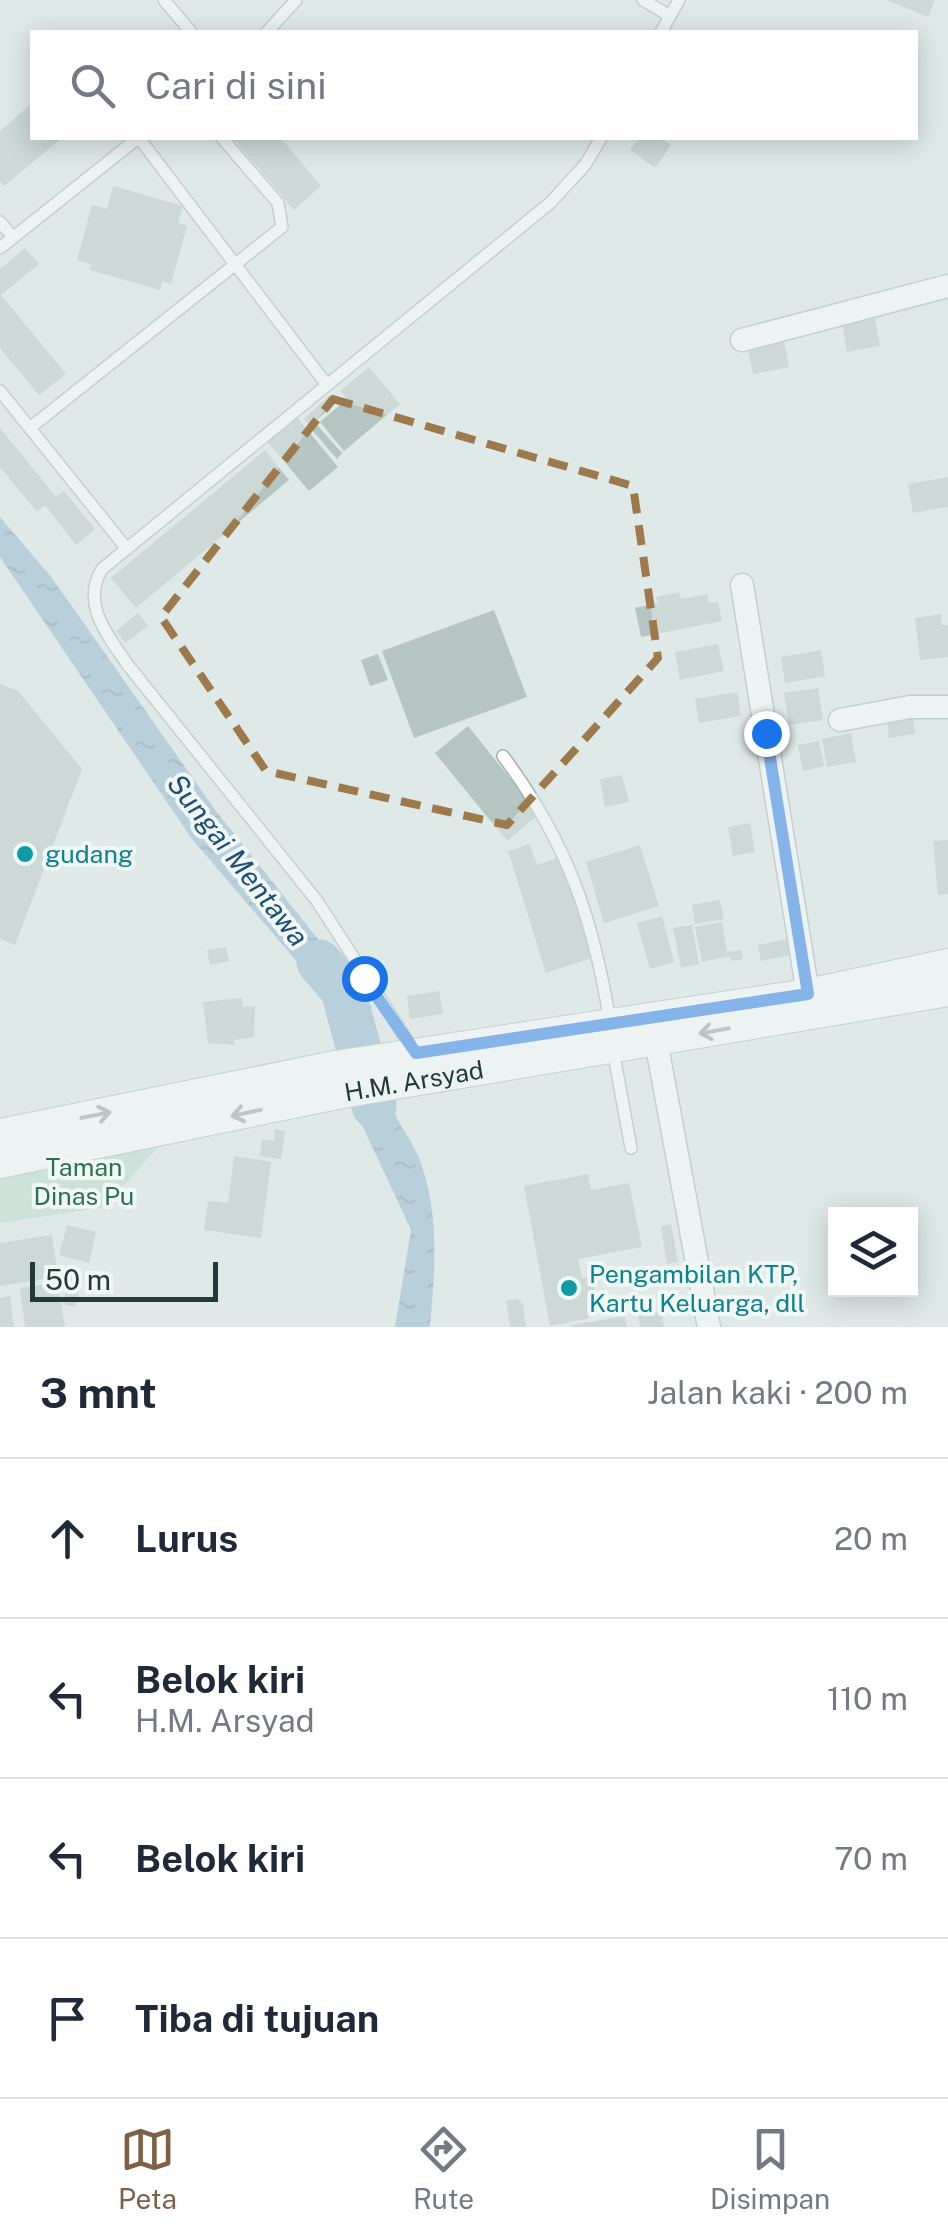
<!DOCTYPE html>
<html lang="id">
<head>
<meta charset="utf-8">
<style>
  :root { --surface:#fff; --page:#f2f2f3; --text:#1f2937; --muted:#747a83; --line:#e0e1e3; --accent:#7d6046 }
  body { margin:0; font-family:"Public Sans",sans-serif; background:var(--page); color:var(--text) }
  .controls { position:absolute; right:30px; bottom:30px; display:grid; overflow:hidden; border-radius:0px; box-shadow:0 5px 25px #0003 }
  .controls button { width:90px; height:90px; display:grid; place-items:center; padding:0; border:0; border-bottom:2px solid var(--line); background:var(--surface); color:var(--text); font:50px sans-serif }
  .scale { position:absolute; left:30px; bottom:25px; width:188px; box-sizing:border-box; padding-left:10px; border:5px solid #213a3a; border-top:0; font-size:28px; line-height:35px; white-space:nowrap; color:#213a3a; -webkit-text-stroke:8px #f0f7f5; paint-order:stroke }
  .stop { position:absolute; width:30px; height:30px; margin:-22px; border:8px solid #1a73e8; border-radius:50%; background:#fff }
  .stop.end { background:#1a73e8; border-color:#fff; box-shadow:0 2px 10px #0008 }
  .list { margin:0; padding:0; list-style:none }
  h2 { display:flex; justify-content:space-between; align-items:center; height:130px; margin:0; padding:0 40px; font-size:42px }
  h2 small { font-size:32px; font-weight:400; color:var(--muted) }
  .list li { display:grid; grid-template-columns:65px 1fr auto; gap:30px; align-items:center; box-sizing:border-box; height:160px; padding:0 40px; border-top:2px solid var(--line) }
  .list b { display:block; font-size:38px; white-space:nowrap }
  .list p { margin:0; font-size:32px; white-space:nowrap; color:var(--muted) }
  .list em { font-size:32px; font-style:normal; color:var(--muted) }
  .icon { flex:none; width:55px; height:55px; fill:none; stroke:currentColor; stroke-width:2; stroke-linecap:round; stroke-linejoin:round }
  .map { position:relative; flex:none; width:948px; height:1327px; overflow:hidden }
  .search { position:absolute; background:var(--surface); box-shadow:0 5px 25px #0003; left:30px; right:30px; top:30px; height:110px; display:flex; align-items:center; gap:25px; box-sizing:border-box; padding:0 35px; border-radius:0px; color:var(--muted); font-size:38px }
  .sheet { height:770px; background:var(--surface) }
  nav { display:flex; justify-content:space-around; align-items:center; box-sizing:border-box; height:140px; border-top:2px solid var(--line); background:var(--surface); font-size:28px; color:var(--muted) }
  nav a { display:grid; justify-items:center; gap:5px }
  nav .on { color:var(--accent) }
  .map>svg:first-child { display:block }
  .green { fill:#b8dccb }
  .water { fill:url(#water-ripples) }
  .lines { fill:none; stroke-linecap:round; stroke-linejoin:round }
  .river { stroke:#87b2cf; stroke-width:45 }
  .building { fill:#b5c5c2 }
  .lane-casing { stroke:#a2b2b0; stroke-width:14 }
  .street-casing { stroke:#a2b2b0; stroke-width:25 }
  .secondary-casing { stroke:#9fb6b3; stroke-width:32 }
  .lane { stroke:#fff; stroke-width:11 }
  .street { stroke:#fff; stroke-width:22 }
  .secondary { stroke:#fff; stroke-width:30 }
  .oneway { stroke:#909c9c }
  .route { stroke:#1a73e8; stroke-width:12 }
  .marked { fill:none; stroke:#9d794c; stroke-width:8; stroke-dasharray:20 12; stroke-linejoin:round }
  .culture-dot { fill:#0f9aa8; stroke:#f0f7f5; stroke-width:4 }
  .labels { text-anchor:middle; stroke-width:8; stroke-linejoin:round; paint-order:stroke }
  .culture-label { font-size:25px; fill:#0d838f; stroke:#f0f7f5; text-anchor:start }
  .street-label { font-size:25px; fill:#213a3a; stroke:#f0f7f5 }
  .park-label { font-size:25px; fill:#2b7057; stroke:#f0f7f5 }
  .water-label { font-size:28px; font-style:italic; fill:#1c5075; stroke:#f0f7f5 }
</style>
</head>
<body>
<div class="map">
<svg width="948" height="1327" viewBox="0 0 948 1327">
  <defs>
    <pattern id="water-ripples" width="26" height="14" patternUnits="userSpaceOnUse" patternTransform="scale(2.5)"><rect width="26" height="14" fill="#87b2cf"/><path d="M2 4q2-2 4 0t4 0M15 11q2-2 4 0t4 0" fill="none" stroke="#6e92a9"/></pattern>
  </defs>
  <rect width="100%" height="100%" fill="#dfeae8"/>
  <polygon class="green" points="166,1138 105,1207 0,1223 0,1169"/>
  <g class="water">
    <polygon points="0,517 52,578 216,811 372,1007 341,1013 192,839 0,557"/>
    <path d="M390,1096C395,1124 409,1133 419,1158C440,1213 435,1269 430,1327H395L411,1230L351,1101Z"/>
  </g>
  <g class="lines">
    <polyline class="river" points="319,962 343,990 374,1106"/>
  </g>
  <g class="building">
    <polygon points="887,0 935,0 928,17"/>
    <polygon points="32,103 32,138 62,138 4,186 0,181 0,131"/>
    <polygon points="233,138 281,138 321,186 294,210"/>
    <polygon points="639,138 660,138 671,145 655,168 630,150"/>
    <polygon points="113,186 183,206 178,223 187,226 171,284 162,281 160,290 90,270 91,264 77,260 92,205 107,209"/>
    <polygon points="25,248 39,264 1,295 66,374 39,395 0,348 0,269"/>
    <polygon points="875,319 880,346 847,352 842,324"/>
    <polygon points="784,341 789,367 753,374 748,348"/>
    <polygon points="369,367 400,404 344,451 320,422 347,399 340,391"/>
    <polygon points="330,395 337,402 310,426 304,419"/>
    <polygon points="296,416 338,467 309,491 267,441"/>
    <polygon points="317,425 342,453 337,459 312,430"/>
    <polygon points="0,428 56,497 64,491 95,529 76,545 45,505 37,512 0,467"/>
    <polygon points="265,450 289,480 136,608 111,578"/>
    <polygon points="948,477 948,507 913,513 908,484"/>
    <polygon points="679,592 681,599 707,594 709,603 718,602 722,621 641,637 635,608 658,603 656,597"/>
    <polygon points="494,610 527,697 414,738 382,651"/>
    <polygon points="138,613 148,626 125,643 116,631"/>
    <polygon points="941,614 942,625 948,625 948,657 920,660 915,618"/>
    <polygon points="718,644 724,671 680,680 675,652"/>
    <polygon points="821,650 825,676 785,683 781,657"/>
    <polygon points="378,654 388,680 370,686 361,660"/>
    <polygon points="0,684 18,691 82,769 15,945 0,939"/>
    <polygon points="818,688 823,720 789,725 784,693"/>
    <polygon points="737,692 741,716 699,723 695,699"/>
    <polygon points="913,715 915,734 889,738 887,719"/>
    <polygon points="468,726 539,814 507,841 435,753"/>
    <polygon points="851,733 856,762 827,767 822,739"/>
    <polygon points="819,741 824,766 803,771 798,745"/>
    <polygon points="622,775 629,802 605,807 600,779"/>
    <polygon points="750,823 755,852 733,856 728,827"/>
    <polygon points="948,840 948,894 938,895 933,841"/>
    <polygon points="530,844 537,865 560,857 592,958 546,973 508,851"/>
    <polygon points="640,845 659,906 604,923 586,862"/>
    <polygon points="720,900 724,919 695,924 692,905"/>
    <polygon points="662,916 674,962 650,969 637,923"/>
    <polygon points="722,922 727,952 741,950 743,959 731,961 730,956 702,962 695,927"/>
    <polygon points="692,925 699,964 681,968 673,928"/>
    <polygon points="793,938 796,954 761,961 758,945"/>
    <polygon points="226,947 229,961 210,965 207,950"/>
    <polygon points="439,991 443,1014 410,1019 407,996"/>
    <polygon points="242,998 243,1007 255,1006 254,1037 234,1040 235,1045 208,1043 203,1002"/>
    <polygon points="275,1129 285,1131 281,1159 260,1156 262,1139 274,1141"/>
    <polygon points="234,1156 271,1162 261,1238 204,1230 208,1201 228,1203"/>
    <polygon points="588,1174 591,1190 629,1183 642,1247 578,1259 582,1278 592,1276 596,1298 586,1300 589,1318 550,1326 524,1186"/>
    <polygon points="671,1224 678,1262 667,1264 661,1226"/>
    <polygon points="67,1225 96,1232 89,1263 59,1255"/>
    <polygon points="52,1235 58,1277 0,1286 0,1243"/>
    <polygon points="71,1271 84,1274 75,1307 63,1304"/>
    <polygon points="58,1282 65,1327 25,1327 20,1288"/>
    <polygon points="10,1296 14,1327 0,1327 0,1298"/>
    <polygon points="518,1299 523,1305 526,1327 510,1327 506,1300"/>
    <polygon points="661,1311 664,1327 640,1327 638,1315"/>
    <polygon points="625,1316 627,1327 572,1327 572,1325"/>
  </g>
  <g class="lines">
    <defs>
      <g id="lane">
        <polyline points="164,0 191,32"/>
        <polyline points="643,0 670,16"/>
        <polyline points="267,32 296,0"/>
        <polyline points="661,32 679,0"/>
        <polyline points="139,138 327,385"/>
        <polyline points="0,222 13,237"/>
        <polyline points="0,248 138,138"/>
        <polyline points="0,391 127,549"/>
        <polyline points="30,428 282,227 278,203 222,138"/>
        <path d="M503,756C567,842 593,917 610,1022"/>
        <polyline points="613,1050 631,1148"/>
        <path d="M414,1051L317,901L127,664C107,634 81,604 102,569L550,203L585,165L601,138"/>
      </g>
      <g id="street">
        <polyline points="742,340 948,286"/>
        <polyline points="742,585 808,994"/>
        <polyline points="840,720 910,707 948,707"/>
        <polyline points="656,1041 709,1327"/>
      </g>
      <g id="secondary">
        <polyline points="0,1134 335,1066 808,994 948,964"/>
        <path id="s1" d="M0,1163L342,1093L948,991"/>
      </g>
    </defs>
    <use href="#lane" class="lane-casing"/>
    <use href="#street" class="street-casing"/>
    <use href="#secondary" class="secondary-casing"/>
    <use href="#lane" class="lane"/>
    <use href="#street" class="street"/>
    <use href="#secondary" class="secondary"/>
  </g>
  <defs><path id="oneway-shaft" d="M-6 0H5M1.5-3L5.5 0L1.5 3" fill="none" stroke-width="1.6" stroke-linecap="round" stroke-linejoin="round" transform="scale(2.5)"/></defs>
  <g class="oneway">
    <use href="#oneway-shaft" transform="translate(714 1031) rotate(170)"/>
    <use href="#oneway-shaft" transform="translate(246 1113) rotate(168)"/>
    <use href="#oneway-shaft" transform="translate(96 1115) rotate(-11)"/>
  </g>
  <g class="lines">
    <polyline class="route" points="364,978 416,1053 808,994 766,733"/>
  </g>
  <path d="M0 0H948V1327H0ZM333,399L633,486L658,658L507,825L266,771L161,617Z" fill="#dfeae8" fill-opacity=".55" fill-rule="evenodd"/>
  <path class="marked" d="M333,399L633,486L658,658L507,825L266,771L161,617Z"/>
  <g class="culture-dot">
    <circle cx="25" cy="854" r="10"/>
    <circle cx="569" cy="1288" r="10"/>
  </g>
  <g class="labels">
    <g class="culture-label">
      <text x="45" y="863">gudang</text>
      <text x="589" y="1283">Pengambilan KTP,<tspan x="589" dy="29">Kartu Keluarga, dll</tspan></text>
    </g>
    <g class="street-label">
      <text dy="9" stroke="none"><textPath href="#s1" startOffset="422">H.M. Arsyad</textPath></text>
    </g>
    <g class="park-label">
      <text x="84" y="1176">Taman<tspan x="84" dy="29">Dinas Pu</tspan></text>
    </g>
    <g class="water-label">
      <text transform="translate(238 860) rotate(52)" y="10">Sungai Mentawa</text>
    </g>
  </g>
</svg>
<div class="controls">
<button><svg class="icon" aria-label="layers" viewBox="0 0 24 24"><path d="M12 4l9 5-9 5-9-5zM3 14l9 5 9-5"/></svg></button>
</div>
<div class="scale">50 m</div>
<div class="stop" style="left:364px;top:978px"></div>
<div class="stop end" style="left:766px;top:733px"></div>
<div class="search"><svg class="icon" aria-label="search" viewBox="0 0 24 24"><circle cx="10" cy="10" r="6"/><path d="M15 15l6 6"/></svg>Cari di sini</div>
</div>
<section class="sheet">
<h2>3 mnt<small>Jalan kaki · 200 m</small></h2>
<ul class="list">
<li><svg class="icon" aria-label="ahead" viewBox="0 0 24 24"><path d="M12 20V5M6 11l6-6 6 6"/></svg><div><b>Lurus</b></div><em>20 m</em></li>
<li><svg class="icon" aria-label="left" viewBox="0 0 24 24"><path d="M17 20v-9H6M10 6l-5 5 5 5"/></svg><div><b>Belok kiri</b><p>H.M. Arsyad</p></div><em>110 m</em></li>
<li><svg class="icon" aria-label="left" viewBox="0 0 24 24"><path d="M17 20v-9H6M10 6l-5 5 5 5"/></svg><div><b>Belok kiri</b></div><em>70 m</em></li>
<li><svg class="icon" aria-label="arrive" viewBox="0 0 24 24"><path d="M6 21V4h12l-3 4 3 4H6"/></svg><div><b>Tiba di tujuan</b></div></li>
</ul>
</section>
<nav>
<a class="on"><svg class="icon" aria-label="map" viewBox="0 0 24 24"><path d="M3 6l6-2 6 2 6-2v14l-6 2-6-2-6 2zM9 4v14M15 6v14"/></svg>Peta</a>
<a><svg class="icon" aria-label="directions" viewBox="0 0 24 24"><path d="M12 3l9 9-9 9-9-9zM9 14v-3h6M13 9l2 2-2 2"/></svg>Rute</a>
<a><svg class="icon" aria-label="saved" viewBox="0 0 24 24"><path d="M7 4h10v16l-5-4-5 4z"/></svg>Disimpan</a>
</nav>
</body>
</html>
